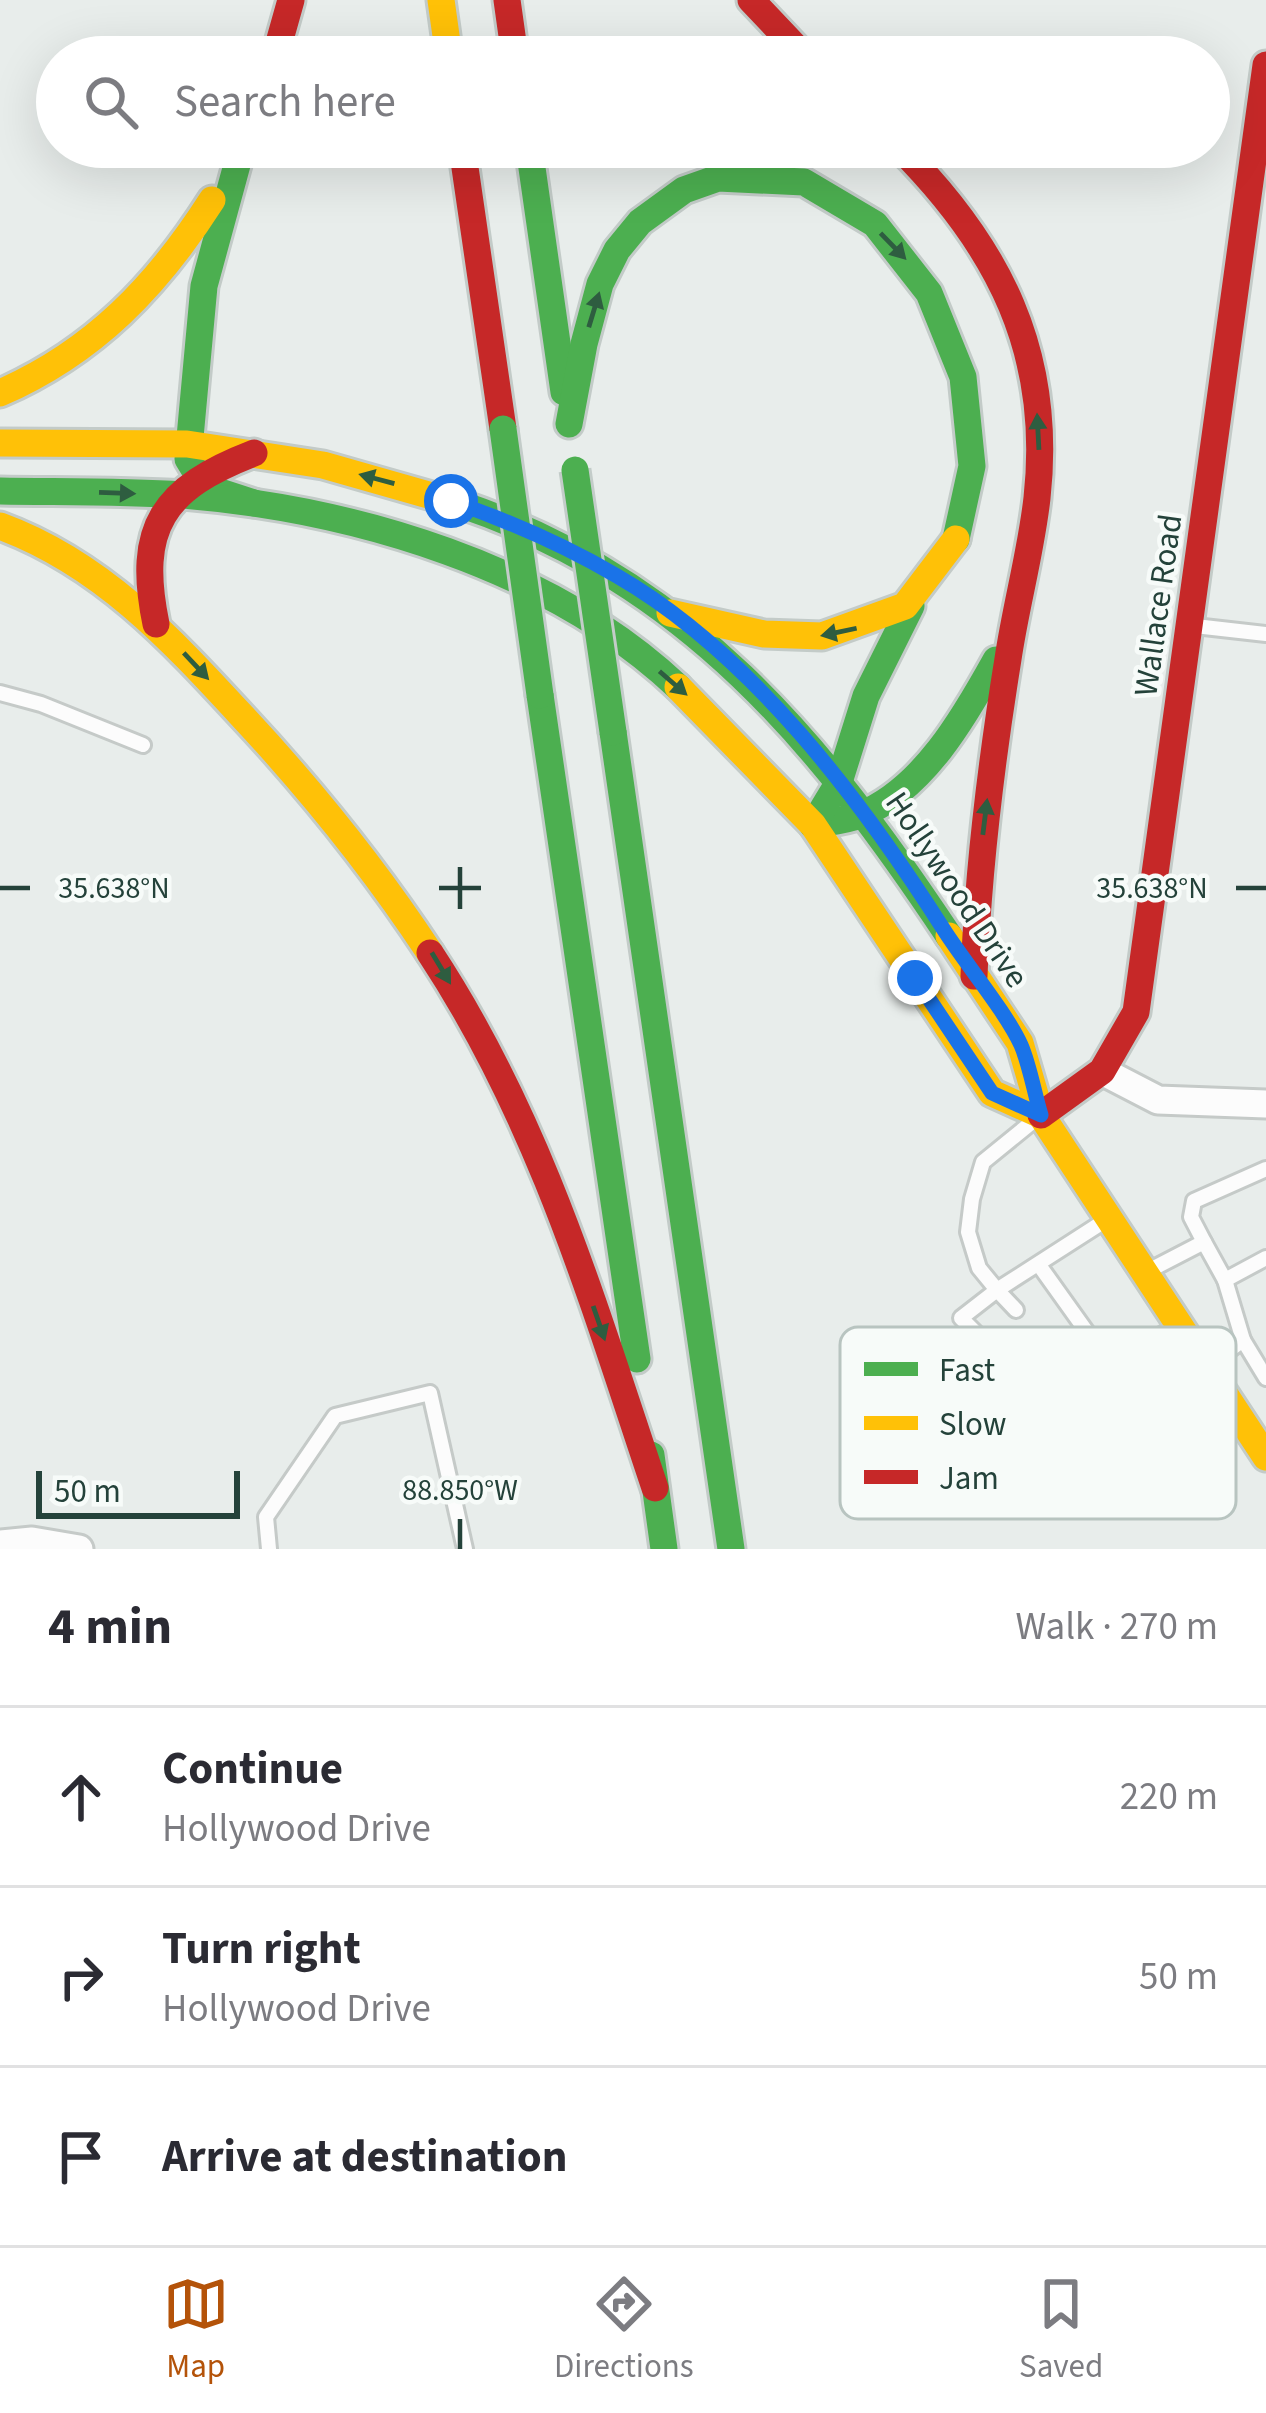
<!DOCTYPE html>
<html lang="en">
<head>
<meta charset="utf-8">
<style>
  :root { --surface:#fff; --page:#f7f7f7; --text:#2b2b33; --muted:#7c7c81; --line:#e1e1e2; --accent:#b45309 }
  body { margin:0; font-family:"Source Sans 3",sans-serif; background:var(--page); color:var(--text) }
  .scale { position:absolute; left:36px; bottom:30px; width:204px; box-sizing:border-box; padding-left:12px; border:6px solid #24423a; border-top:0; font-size:33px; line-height:42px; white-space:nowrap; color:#24423a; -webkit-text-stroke:9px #f7fbf9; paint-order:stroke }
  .stop { position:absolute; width:36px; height:36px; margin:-27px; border:9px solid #1a73e8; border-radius:50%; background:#fff }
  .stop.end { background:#1a73e8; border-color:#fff; box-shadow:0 3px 12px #0008 }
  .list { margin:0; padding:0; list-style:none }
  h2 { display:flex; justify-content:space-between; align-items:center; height:156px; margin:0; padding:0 48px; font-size:51px }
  h2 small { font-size:39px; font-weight:400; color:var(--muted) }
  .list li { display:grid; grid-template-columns:78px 1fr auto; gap:36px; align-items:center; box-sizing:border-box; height:180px; padding:0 48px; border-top:3px solid var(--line) }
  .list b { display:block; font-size:45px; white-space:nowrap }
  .list p { margin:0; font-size:39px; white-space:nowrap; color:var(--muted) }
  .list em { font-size:39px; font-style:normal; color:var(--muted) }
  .icon { flex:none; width:66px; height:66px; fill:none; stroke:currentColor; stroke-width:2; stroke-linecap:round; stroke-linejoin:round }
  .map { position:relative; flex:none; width:1266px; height:1549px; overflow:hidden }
  .search { position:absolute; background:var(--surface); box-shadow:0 12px 48px #0002; left:36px; right:36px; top:36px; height:132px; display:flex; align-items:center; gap:30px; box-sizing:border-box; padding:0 42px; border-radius:66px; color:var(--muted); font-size:45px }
  .sheet { height:696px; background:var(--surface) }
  nav { display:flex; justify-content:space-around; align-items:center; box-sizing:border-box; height:168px; border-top:3px solid var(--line); background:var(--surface); font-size:33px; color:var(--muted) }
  nav a { display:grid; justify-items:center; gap:6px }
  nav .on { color:var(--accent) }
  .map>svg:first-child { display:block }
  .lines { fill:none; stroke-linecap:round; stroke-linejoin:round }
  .lane-casing { stroke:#c5cac8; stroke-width:20 }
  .street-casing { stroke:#c5cac8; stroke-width:33 }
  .fast-casing { stroke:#c3cbc8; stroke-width:33 }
  .slow-casing { stroke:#c3cbc8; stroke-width:33 }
  .jam-casing { stroke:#c3cbc8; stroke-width:33 }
  .lane { stroke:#fcfcfc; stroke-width:14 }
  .street { stroke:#fcfcfc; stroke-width:27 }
  .fast { stroke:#4caf50; stroke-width:27 }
  .slow { stroke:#ffc107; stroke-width:27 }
  .jam { stroke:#c62828; stroke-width:27 }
  .fast-bridge-casing { stroke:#c3ccc9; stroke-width:33; stroke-linecap:butt }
  .fast-bridge { stroke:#4caf50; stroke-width:27 }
  .oneway { fill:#2e5d40 }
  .route { stroke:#1a73e8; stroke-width:15 }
  .ticks { fill:none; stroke:#24423a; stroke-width:4.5 }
  .labels { text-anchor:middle; stroke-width:9; stroke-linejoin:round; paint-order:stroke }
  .street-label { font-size:33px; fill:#24423a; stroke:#f7fbf9 }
  .key { fill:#f7fbf9; stroke:#b8c4c0; stroke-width:3 }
  .key-label { font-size:33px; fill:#24423a }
  .ticks-label { font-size:30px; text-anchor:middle; fill:#24423a; stroke:#f7fbf9; stroke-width:9; stroke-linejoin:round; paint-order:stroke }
</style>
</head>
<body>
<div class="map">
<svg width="1266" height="1549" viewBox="0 0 1266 1549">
  <rect width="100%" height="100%" fill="#e8edeb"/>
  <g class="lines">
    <defs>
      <g id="lane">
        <polyline points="1195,626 1266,634"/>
        <polyline points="0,693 41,704 143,745"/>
        <polyline points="1037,1118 983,1162 972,1199 968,1232 979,1268 997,1290 1106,1220"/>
        <polyline points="1204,1242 1225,1280 1266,1258"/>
        <polyline points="1039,1265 1109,1363"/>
        <polyline points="1150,1270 1204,1242 1191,1217 1194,1201 1266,1169"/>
        <polyline points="980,1337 961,1318 997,1290 1016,1310"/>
        <polyline points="1243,1340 1266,1378"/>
        <polyline points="1052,1351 1079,1378 1174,1328"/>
        <polyline points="1211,1364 1243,1340 1225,1280"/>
        <polyline points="1018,1377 1079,1378"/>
        <polyline points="269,1549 266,1517 335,1416 430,1393 465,1549"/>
      </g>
      <g id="street">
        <polyline points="1102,1071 1158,1100 1266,1104"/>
        <polyline points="0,1544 32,1541 79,1549"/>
      </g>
      <g id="fast">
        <polyline points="529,147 564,392"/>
        <polyline points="241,150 204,286 188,459 205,487 254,503"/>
        <polyline points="569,424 584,344 600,284 617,250 640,222 684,190 718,178 804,182 875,224 929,293 963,377 972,466 956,539"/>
        <path d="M0,491C61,492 123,491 183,495C354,509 551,567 678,687"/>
        <path d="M460,504C688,581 820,742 949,936"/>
        <polyline points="540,695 637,1359"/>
        <polyline points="613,732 731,1549"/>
        <path d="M813,825C828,822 845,821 860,815C923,790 965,716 996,660"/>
        <polyline points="813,825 839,782 866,696 911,606"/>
        <polyline points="651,1455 664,1549"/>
      </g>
      <g id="slow">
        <polyline points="441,0 449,57"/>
        <path d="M0,393C94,352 157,286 212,200"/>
        <polyline points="0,443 187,444 323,465 460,504"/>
        <path d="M0,526C101,563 171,639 242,716C311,790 374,868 430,953"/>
        <polyline points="670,613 764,634 822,636 905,606 956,539"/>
        <polyline points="678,687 813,825 992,1093 1041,1115"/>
        <polyline points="949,936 1020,1043 1041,1115 1266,1457"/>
      </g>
      <g id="jam">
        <polyline points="507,0 515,57"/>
        <polyline points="751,0 805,57"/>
        <polyline points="275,57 291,0"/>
        <polyline points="462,147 503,429"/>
        <path d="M899,147C999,247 1053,353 1037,498C1031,552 1016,605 1008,659C991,764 978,869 974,976"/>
        <path d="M156,624C136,527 163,488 254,453"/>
        <path d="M430,953C540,1120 592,1300 655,1488"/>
        <polyline points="1041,1115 1102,1071 1136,1012 1266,65"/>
      </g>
    </defs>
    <use href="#lane" class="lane-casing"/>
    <use href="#street" class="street-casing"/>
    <use href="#fast" class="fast-casing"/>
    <use href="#slow" class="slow-casing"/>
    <use href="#jam" class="jam-casing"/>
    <use href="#lane" class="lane"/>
    <use href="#street" class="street"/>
    <use href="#fast" class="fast"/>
    <use href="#slow" class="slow"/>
    <use href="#jam" class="jam"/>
    <defs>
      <g id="fast-bridge">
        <polyline points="503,429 540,695"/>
        <polyline points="575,470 613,732"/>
      </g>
    </defs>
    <use href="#fast-bridge" class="fast-bridge-casing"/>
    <use href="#fast-bridge" class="fast-bridge"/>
  </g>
  <defs><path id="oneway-solid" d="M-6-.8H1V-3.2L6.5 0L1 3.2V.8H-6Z" transform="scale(3)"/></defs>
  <g class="oneway">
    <use href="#oneway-solid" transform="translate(893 246) rotate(46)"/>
    <use href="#oneway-solid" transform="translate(594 310) rotate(-73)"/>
    <use href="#oneway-solid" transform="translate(1038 432) rotate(-93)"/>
    <use href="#oneway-solid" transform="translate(377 479) rotate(-165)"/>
    <use href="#oneway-solid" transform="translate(117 493) rotate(2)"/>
    <use href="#oneway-solid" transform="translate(839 632) rotate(168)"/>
    <use href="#oneway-solid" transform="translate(196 666) rotate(47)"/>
    <use href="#oneway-solid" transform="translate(673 683) rotate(41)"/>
    <use href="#oneway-solid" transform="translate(985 817) rotate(-83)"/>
    <use href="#oneway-solid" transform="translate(441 968) rotate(59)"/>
    <use href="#oneway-solid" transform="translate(599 1323) rotate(71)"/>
  </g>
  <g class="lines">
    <path class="route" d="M451,501C509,521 564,545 617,576C752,654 862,801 944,930C965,963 1006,1012 1021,1045C1030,1066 1034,1092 1041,1115L992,1093L915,978"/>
  </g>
  <path class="ticks" d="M460,867V909M0,888H30M439,888H481M1236,888H1266M460,1519V1549"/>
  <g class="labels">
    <g class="street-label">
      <text transform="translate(1157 605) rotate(-82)" y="12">Wallace Road</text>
      <text transform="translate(958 889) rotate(56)" y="12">Hollywood Drive</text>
    </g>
  </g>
  <rect x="840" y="1327" width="396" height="192" rx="18" class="key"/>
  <rect x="864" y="1362" width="54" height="14" fill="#4caf50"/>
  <rect x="864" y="1416" width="54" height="14" fill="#ffc107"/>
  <rect x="864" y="1470" width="54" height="14" fill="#c62828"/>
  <g class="key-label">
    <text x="939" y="1381">Fast</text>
    <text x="939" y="1435">Slow</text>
    <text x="939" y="1489">Jam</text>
  </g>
  <g class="ticks-label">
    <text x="114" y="898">35.638°N</text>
    <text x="1152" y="898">35.638°N</text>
    <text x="460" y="1500">88.850°W</text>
  </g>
</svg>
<div class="scale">50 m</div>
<div class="stop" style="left:451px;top:501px"></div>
<div class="stop end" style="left:915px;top:978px"></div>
<div class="search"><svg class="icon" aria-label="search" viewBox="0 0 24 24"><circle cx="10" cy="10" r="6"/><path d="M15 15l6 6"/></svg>Search here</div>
</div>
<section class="sheet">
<h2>4 min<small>Walk · 270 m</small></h2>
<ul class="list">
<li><svg class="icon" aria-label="ahead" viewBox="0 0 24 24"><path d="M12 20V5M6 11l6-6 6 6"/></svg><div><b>Continue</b><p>Hollywood Drive</p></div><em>220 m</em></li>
<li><svg class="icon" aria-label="right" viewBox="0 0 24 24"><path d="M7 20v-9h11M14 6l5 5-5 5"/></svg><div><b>Turn right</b><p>Hollywood Drive</p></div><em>50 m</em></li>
<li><svg class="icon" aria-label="arrive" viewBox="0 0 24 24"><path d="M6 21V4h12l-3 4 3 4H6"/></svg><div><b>Arrive at destination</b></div></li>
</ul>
</section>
<nav>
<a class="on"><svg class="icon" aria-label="map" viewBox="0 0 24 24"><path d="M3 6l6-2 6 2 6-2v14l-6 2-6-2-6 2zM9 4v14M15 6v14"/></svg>Map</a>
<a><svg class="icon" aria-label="directions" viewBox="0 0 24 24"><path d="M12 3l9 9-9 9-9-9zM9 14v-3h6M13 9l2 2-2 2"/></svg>Directions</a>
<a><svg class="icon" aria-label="saved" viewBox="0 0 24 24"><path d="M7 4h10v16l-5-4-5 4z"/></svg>Saved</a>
</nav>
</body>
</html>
